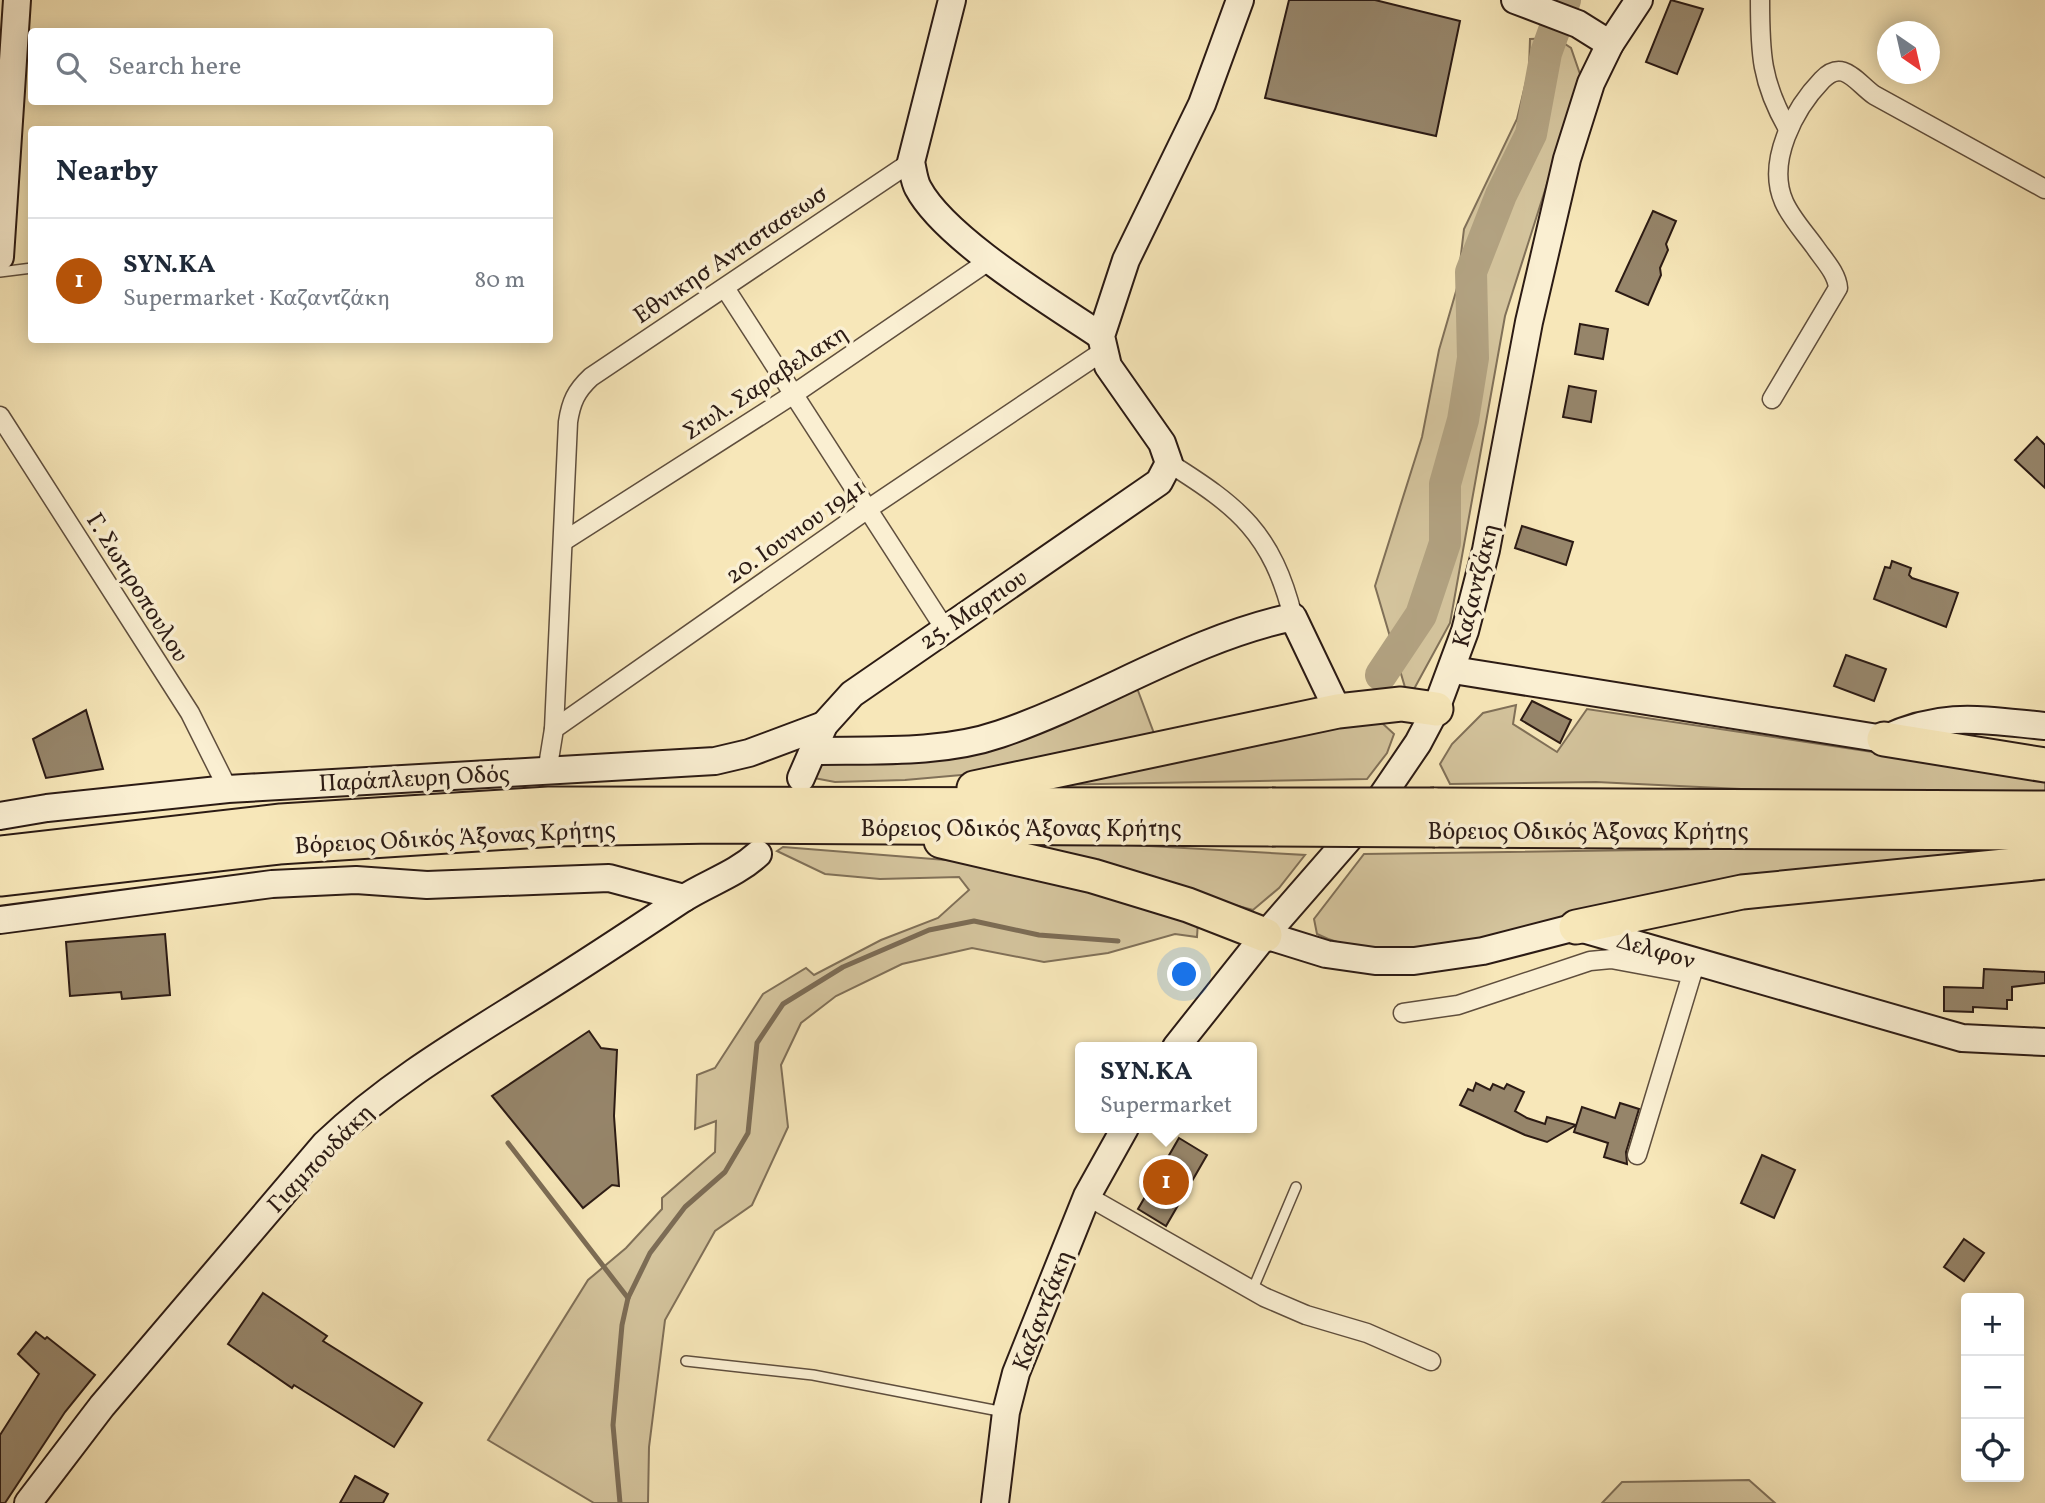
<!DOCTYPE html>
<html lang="en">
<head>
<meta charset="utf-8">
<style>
  :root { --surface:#fff; --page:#f6f6f7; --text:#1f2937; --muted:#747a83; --line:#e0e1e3; --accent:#b45309 }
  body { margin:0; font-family:Vollkorn,serif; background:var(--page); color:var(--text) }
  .controls { position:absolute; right:21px; bottom:21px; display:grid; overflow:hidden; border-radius:7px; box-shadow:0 4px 18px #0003 }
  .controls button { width:63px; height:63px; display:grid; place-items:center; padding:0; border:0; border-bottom:2px solid var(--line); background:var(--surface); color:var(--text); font:35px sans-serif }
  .compass { position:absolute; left:1877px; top:21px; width:63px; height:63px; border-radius:50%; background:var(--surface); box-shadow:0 4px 18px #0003; rotate:146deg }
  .you { position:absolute; left:1185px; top:975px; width:24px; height:24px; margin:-18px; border:5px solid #fff; border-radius:50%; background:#1a73e8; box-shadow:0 0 0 10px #1a73e833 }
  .badge { display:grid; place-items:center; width:46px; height:46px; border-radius:50%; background:var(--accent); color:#fff; font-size:23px; font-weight:700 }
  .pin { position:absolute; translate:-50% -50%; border:4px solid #fff; box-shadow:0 2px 7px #0006 }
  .popup { position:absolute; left:1075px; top:1042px; width:182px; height:91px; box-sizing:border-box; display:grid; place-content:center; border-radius:7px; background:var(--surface); filter:drop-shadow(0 2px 5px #0005); font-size:23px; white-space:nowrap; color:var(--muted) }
  .popup b { font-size:26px; color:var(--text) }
  .popup::after { content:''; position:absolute; left:50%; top:100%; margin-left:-14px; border:14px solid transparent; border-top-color:var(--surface) }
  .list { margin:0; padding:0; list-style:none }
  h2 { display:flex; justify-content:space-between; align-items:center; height:91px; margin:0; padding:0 28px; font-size:30px }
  h2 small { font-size:23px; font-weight:400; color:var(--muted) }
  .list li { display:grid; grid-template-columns:46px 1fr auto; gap:21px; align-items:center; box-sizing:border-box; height:126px; padding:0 28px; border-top:2px solid var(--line) }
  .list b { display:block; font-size:26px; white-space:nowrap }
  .list p { margin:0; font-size:23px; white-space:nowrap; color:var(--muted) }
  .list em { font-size:23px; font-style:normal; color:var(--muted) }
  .icon { flex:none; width:38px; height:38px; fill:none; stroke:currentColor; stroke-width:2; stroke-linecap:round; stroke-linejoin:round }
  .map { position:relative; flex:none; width:2045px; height:1503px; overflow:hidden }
  .search { position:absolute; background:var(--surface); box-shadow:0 4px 18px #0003; left:28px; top:28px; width:525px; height:77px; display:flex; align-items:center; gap:18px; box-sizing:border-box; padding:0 24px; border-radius:7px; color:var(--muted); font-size:26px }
  .panel { position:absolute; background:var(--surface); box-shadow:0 4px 18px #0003; left:28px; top:126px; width:525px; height:217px; border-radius:7px }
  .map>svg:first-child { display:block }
  .green { fill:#d4c49d; stroke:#807058; stroke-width:2 }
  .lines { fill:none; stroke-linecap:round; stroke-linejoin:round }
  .stream { stroke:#7c6c55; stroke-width:5 }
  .river { stroke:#b2a281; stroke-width:32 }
  .building { fill:#96856a; stroke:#2c1b14; stroke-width:2 }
  .lane-casing { stroke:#5f4e3d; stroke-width:12 }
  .street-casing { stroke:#5f4e3d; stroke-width:21 }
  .secondary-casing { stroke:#2c1b14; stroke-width:30 }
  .highway-casing { stroke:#2c1b14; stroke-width:37 }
  .lane { stroke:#faefd2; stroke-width:9 }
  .street { stroke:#faefd2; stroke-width:18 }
  .secondary { stroke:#faefd2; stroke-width:26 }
  .highway { stroke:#f7e7b9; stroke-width:33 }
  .highway-bridge-casing { stroke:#2c1b14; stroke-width:37; stroke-linecap:butt }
  .highway-bridge { stroke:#f7e7b9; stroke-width:33 }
  .labels { text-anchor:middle; stroke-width:7; stroke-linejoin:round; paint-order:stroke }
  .street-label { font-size:24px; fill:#2c1b14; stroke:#faefd2 }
</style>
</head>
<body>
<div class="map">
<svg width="2045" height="1503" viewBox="0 0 2045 1503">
  <rect width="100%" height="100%" fill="#f7e7b9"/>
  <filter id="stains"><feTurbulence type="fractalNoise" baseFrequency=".00286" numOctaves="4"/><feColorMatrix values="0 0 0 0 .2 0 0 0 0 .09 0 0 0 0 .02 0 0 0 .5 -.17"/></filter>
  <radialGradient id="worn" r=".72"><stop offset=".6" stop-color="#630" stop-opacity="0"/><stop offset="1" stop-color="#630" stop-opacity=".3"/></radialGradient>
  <g class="green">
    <polygon points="1556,38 1571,48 1581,77 1505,316 1450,623 1414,689 1407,694 1375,586 1422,437 1439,350 1457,288 1464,229 1517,119 1529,69 1530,39"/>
    <polygon points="1137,688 1158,744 1019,770 905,780 835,782 814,778 826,758 960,755"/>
    <polygon points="1516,705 1513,724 1557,752 1587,709 2045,778 2045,792 1762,790 1596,782 1450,784 1440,764 1452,744 1483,713"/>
    <polygon points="1343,721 1381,722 1394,734 1387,753 1367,779 1048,785"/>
    <polygon points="1009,844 1114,844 1305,855 1279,888 1253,910"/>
    <polygon points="783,847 1022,866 1198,921 1197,937 1175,934 1108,953 1044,962 972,948 902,964 836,996 801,1023 781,1065 788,1127 752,1205 715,1231 665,1320 649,1447 648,1503 594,1503 488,1440 588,1280 626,1248 662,1209 662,1198 715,1152 716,1121 695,1129 697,1075 715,1068 763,994 806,968 814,975 881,940 938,918 969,890 959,877 880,879 825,874 777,851"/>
    <path d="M1788,848L2024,849L1457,948C1411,949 1359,956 1317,934L1314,919L1364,854Z"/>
    <polygon points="1749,1480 1775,1503 1602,1503 1622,1482"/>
  </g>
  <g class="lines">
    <g class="stream">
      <polyline points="508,1143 628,1298"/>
      <polyline points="620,1503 613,1425 622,1325 628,1298 650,1253 685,1207 725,1172 748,1133 757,1043 783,1004 843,967 929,930 974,921 1039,935 1118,941"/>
    </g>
    <polyline class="river" points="1381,675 1421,615 1445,543 1445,484 1463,420 1473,358 1471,272 1501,195 1531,134 1546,53 1565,0"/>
  </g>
  <g class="building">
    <polygon points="1289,0 1375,0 1460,21 1436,136 1265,98"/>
    <polygon points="1671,0 1703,9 1677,74 1646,62"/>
    <polygon points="1653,211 1676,221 1666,244 1668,250 1660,268 1661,275 1648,305 1616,291"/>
    <polygon points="1580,324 1608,329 1603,359 1575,354"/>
    <polygon points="1569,386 1596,391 1591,422 1563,417"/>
    <polygon points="2037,437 2045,445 2045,488 2015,460"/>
    <polygon points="1522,526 1573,542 1566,565 1515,548"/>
    <polygon points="1892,561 1911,568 1909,575 1912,578 1958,593 1946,627 1874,599 1885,567 1890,568"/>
    <polygon points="1846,655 1886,669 1874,701 1834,686"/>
    <polygon points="1532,701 1571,720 1560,743 1521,720"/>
    <polygon points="86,710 103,769 46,778 33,739"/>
    <polygon points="165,934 170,995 122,999 121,992 70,996 66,942"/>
    <polygon points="1984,969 2045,972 2045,983 2012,987 2012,1000 2007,1000 2007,1009 1973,1007 1973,1012 1944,1011 1944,987 1983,988"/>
    <polygon points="589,1031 601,1048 617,1050 614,1116 619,1186 612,1185 583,1208 492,1096"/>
    <polygon points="1476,1083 1490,1090 1493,1084 1504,1089 1507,1084 1524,1092 1515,1111 1527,1118 1545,1124 1547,1117 1576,1125 1547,1142 1525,1135 1460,1105 1468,1089 1473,1091"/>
    <polygon points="1620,1103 1639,1109 1626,1152 1627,1164 1604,1157 1608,1143 1574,1132 1582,1107 1615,1118"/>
    <polygon points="1179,1138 1207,1155 1166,1226 1138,1209"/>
    <polygon points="1762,1155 1795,1170 1774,1218 1741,1203"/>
    <polygon points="1964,1239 1984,1253 1964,1281 1944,1267"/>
    <polygon points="263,1293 327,1336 323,1341 422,1403 394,1447 294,1385 292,1388 228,1344"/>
    <polygon points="36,1332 45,1339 47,1337 95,1375 65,1412 5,1503 0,1503 0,1435 39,1374 18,1354"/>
    <polygon points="355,1476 388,1494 383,1503 340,1503"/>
  </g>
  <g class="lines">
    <defs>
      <g id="lane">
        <polyline points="0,272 32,268"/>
        <polyline points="1252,1291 1296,1187"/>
        <polyline points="686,1361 813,1375 1004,1412"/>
      </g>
      <g id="street">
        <path d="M1760,0C1760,53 1761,82 1788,129"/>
        <polyline points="725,288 945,629"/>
        <path d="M1772,399L1838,288C1837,273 1823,259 1815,247C1805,233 1791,218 1784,202C1766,162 1794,109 1822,80C1843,58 1856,82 1874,95L2045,189"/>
        <polyline points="0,416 190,713 228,789"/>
        <path d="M1169,463C1239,507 1272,533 1293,617"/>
        <polyline points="564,541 794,394 990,260"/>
        <path d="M554,729L568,422C571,402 576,391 591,377L911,162"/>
        <polyline points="547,772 554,729 868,509 1102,352"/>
        <polyline points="1403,1013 1458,1005 1590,961 1611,959 1692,974"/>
        <polyline points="1637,1155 1695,964"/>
        <polyline points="1087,1196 1264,1297 1306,1315 1367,1333 1431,1361"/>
      </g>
      <g id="secondary">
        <path d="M952,0L911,162C913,170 914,181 918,188C945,239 1052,303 1101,336"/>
        <polyline points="1515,0 1578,24 1610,44"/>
        <polyline points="0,257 17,0"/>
        <path d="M1453,670L1884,739C1943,711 1982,720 2045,726"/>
        <path d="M814,751C875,750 942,754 1000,734C1100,700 1189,639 1293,617L1338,711"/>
        <polyline points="801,778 824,725 852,694 1159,482 1169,463 1162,443 1108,366 1101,336 1126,260 1202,104 1240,0"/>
        <polyline points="0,816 47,808 228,789 715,761 749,753 824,725"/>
        <polyline points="0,920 272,884 356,880 427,885 609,878 684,898"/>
        <polyline points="1265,935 1326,954 1375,961 1414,961 1483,951 1576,927 1962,1038 2045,1042"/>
        <polyline points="1176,1047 1265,935 1367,818 1418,743 1436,709 1465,631 1486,550 1529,322 1567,159 1591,83 1610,44 1639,0"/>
        <path d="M28,1503L102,1406L325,1144C389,1083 463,1040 538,993C586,963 633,932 681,900C707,883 735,875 758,854"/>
        <polyline points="995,1503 1006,1412 1016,1373 1087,1196 1125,1128"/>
      </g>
      <g id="highway">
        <polyline points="1884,739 2045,765"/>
        <polyline points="974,788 1338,711 1401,704 1436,709"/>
        <polyline points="1434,805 2045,808"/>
        <polyline points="1435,830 2045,833"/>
        <polyline points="941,841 1093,876 1188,905 1265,935"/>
        <polyline points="0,853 281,821 549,804 1272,805"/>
        <polyline points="0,879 279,847 556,829 714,826 1272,829"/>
        <polyline points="1576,927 1742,892 2045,862"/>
      </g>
    </defs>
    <use href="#lane" class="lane-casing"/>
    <use href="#street" class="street-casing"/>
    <use href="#secondary" class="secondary-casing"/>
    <use href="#highway" class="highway-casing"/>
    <use href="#lane" class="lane"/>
    <use href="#street" class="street"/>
    <use href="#secondary" class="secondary"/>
    <use href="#highway" class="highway"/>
    <defs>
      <g id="highway-bridge">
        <polyline points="1272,805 1434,805"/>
        <polyline points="1272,829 1435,830"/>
      </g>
    </defs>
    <use href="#highway-bridge" class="highway-bridge-casing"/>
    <use href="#highway-bridge" class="highway-bridge"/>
  </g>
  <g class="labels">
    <g class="street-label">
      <text transform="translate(730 254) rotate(-34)" y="8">Εθνικησ Αντιστασεωσ</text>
      <text transform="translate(765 382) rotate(-33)" y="8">Στυλ. Σαραβελακη</text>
      <text transform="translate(795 531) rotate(-35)" y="8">20. Ιουνιου 1941</text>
      <text transform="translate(1475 585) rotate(-76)" y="8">Καζαντζάκη</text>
      <text transform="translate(138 587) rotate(58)" y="8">Γ. Σωτιροπουλου</text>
      <text transform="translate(973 609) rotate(-34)" y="8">25. Μαρτιου</text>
      <text transform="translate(414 778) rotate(-3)" y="8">Παράπλευρη Οδός</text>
      <text x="1021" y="836">Βόρειος Οδικός Άξονας Κρήτης</text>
      <text x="1588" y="839">Βόρειος Οδικός Άξονας Κρήτης</text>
      <text transform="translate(455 837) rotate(-3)" y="8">Βόρειος Οδικός Άξονας Κρήτης</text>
      <text transform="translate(1656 950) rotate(16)" y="8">Δελφον</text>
      <text transform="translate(320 1158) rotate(-46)" y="8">Γιαμπουδάκη</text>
      <text transform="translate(1042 1310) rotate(-69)" y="8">Καζαντζάκη</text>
    </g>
  </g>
  <rect width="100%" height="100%" filter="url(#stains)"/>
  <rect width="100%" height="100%" fill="url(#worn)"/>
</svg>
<div class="controls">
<button>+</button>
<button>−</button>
<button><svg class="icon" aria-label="locate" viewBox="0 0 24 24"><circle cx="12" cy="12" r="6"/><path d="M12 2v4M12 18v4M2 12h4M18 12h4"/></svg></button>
</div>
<svg class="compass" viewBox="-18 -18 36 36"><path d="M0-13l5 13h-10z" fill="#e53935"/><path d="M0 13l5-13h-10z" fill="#747a83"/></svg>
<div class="you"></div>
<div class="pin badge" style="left:1166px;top:1182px">1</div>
<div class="popup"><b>SYN.KA</b>Supermarket</div>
<div class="search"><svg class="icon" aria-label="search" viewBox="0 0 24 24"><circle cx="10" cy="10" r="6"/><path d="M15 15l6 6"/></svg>Search here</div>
<section class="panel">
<h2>Nearby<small></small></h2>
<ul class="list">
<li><span class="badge">1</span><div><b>SYN.KA</b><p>Supermarket · Καζαντζάκη</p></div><em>80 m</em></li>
</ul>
</section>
</div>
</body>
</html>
